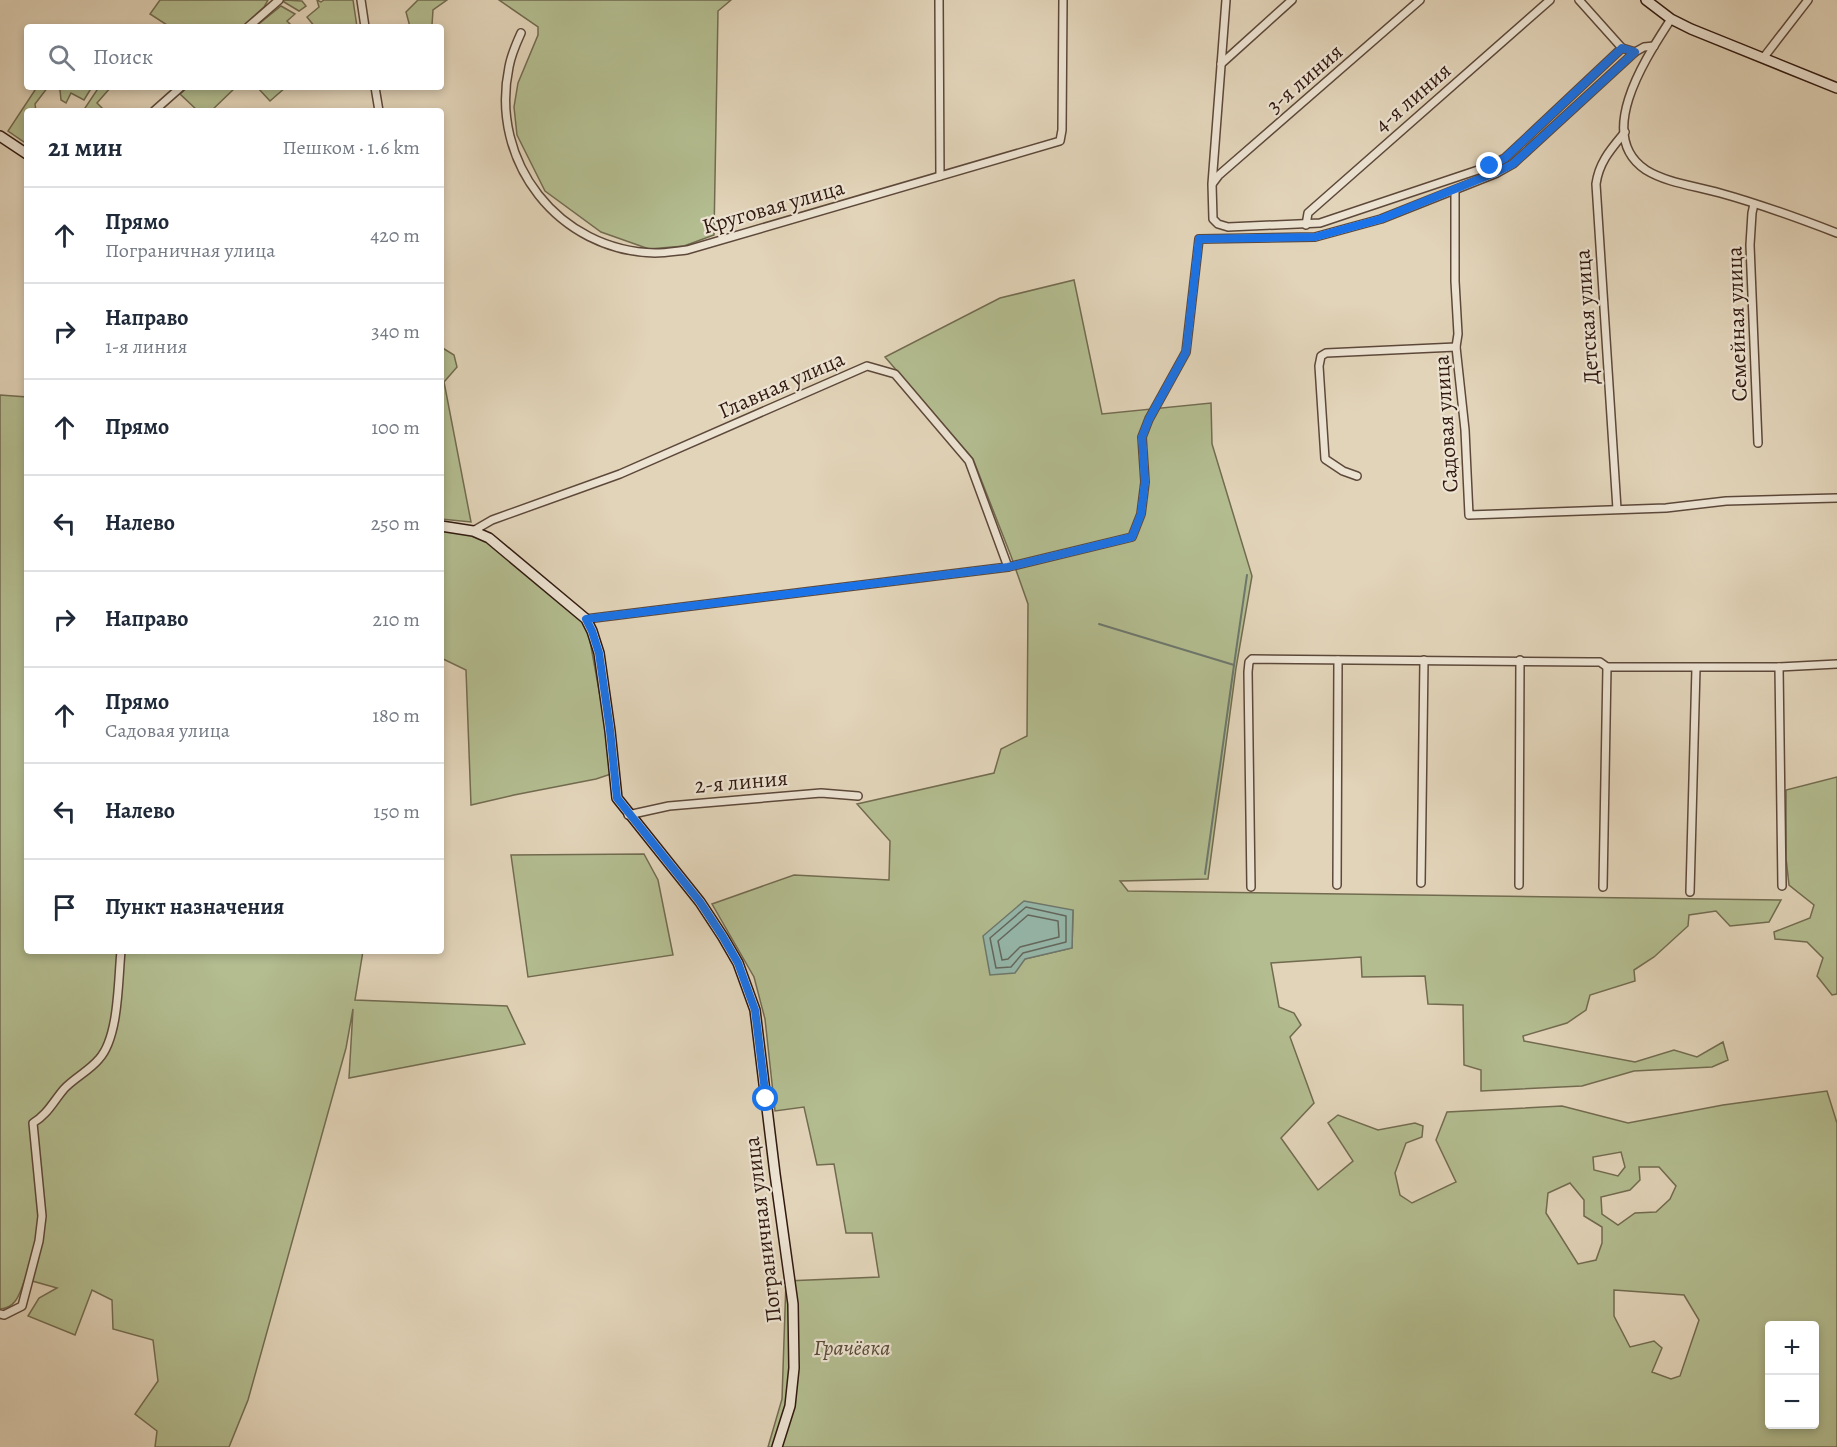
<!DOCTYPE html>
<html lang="ru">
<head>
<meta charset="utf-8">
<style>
  :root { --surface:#fff; --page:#f2f2f3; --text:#1f2937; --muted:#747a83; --line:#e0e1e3 }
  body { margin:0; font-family:Alegreya,serif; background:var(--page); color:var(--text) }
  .controls { position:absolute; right:18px; bottom:18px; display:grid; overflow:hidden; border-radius:6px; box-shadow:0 3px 9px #0003 }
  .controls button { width:54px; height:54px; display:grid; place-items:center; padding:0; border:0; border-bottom:2px solid var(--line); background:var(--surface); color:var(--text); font:30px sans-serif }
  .stop { position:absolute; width:18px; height:18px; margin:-14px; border:4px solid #1a73e8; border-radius:50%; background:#fff }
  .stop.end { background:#1a73e8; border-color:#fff; box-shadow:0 2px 6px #0008 }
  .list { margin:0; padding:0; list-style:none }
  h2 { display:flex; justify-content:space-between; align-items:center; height:78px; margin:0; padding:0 24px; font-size:26px }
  h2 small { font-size:20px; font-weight:400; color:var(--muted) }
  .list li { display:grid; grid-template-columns:39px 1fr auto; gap:18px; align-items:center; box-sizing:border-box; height:96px; padding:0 24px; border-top:2px solid var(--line) }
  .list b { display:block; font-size:22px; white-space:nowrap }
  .list p { margin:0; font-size:20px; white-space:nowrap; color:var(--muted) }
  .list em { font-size:20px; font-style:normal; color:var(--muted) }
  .icon { flex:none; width:33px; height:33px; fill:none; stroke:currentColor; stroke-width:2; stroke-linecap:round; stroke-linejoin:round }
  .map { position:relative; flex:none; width:1837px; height:1447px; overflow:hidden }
  .search { position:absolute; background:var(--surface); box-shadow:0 3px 9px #0003; left:24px; top:24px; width:420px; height:66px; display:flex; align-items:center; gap:15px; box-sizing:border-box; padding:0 21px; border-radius:6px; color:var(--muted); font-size:22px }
  .panel { position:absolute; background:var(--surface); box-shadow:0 3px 9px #0003; left:24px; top:108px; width:420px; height:846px; border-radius:6px }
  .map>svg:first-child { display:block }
  .green { fill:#b3bd90; stroke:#726b50; stroke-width:1.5; fill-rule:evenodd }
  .water { fill:#95b8ac; stroke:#6d786e; stroke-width:1.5 }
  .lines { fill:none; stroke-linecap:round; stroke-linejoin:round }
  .shore { stroke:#63685e; stroke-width:1.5 }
  .stream { stroke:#6d786e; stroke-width:2 }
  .street-casing { stroke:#5d483a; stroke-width:10 }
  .secondary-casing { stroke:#311910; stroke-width:12 }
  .street { stroke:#ece3d2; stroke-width:7 }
  .secondary { stroke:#ece3d2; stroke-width:9 }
  .route { stroke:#1a73e8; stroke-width:8 }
  .labels { text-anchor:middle; stroke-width:4.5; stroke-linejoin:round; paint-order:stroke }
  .street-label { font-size:22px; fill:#311910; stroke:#ece3d2 }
  .park-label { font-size:22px; font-style:italic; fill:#584a36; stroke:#ece3d2 }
</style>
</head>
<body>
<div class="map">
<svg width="1837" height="1447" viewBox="0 0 1837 1447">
  <rect width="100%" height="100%" fill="#e2d4b9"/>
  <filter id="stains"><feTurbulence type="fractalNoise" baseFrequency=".00333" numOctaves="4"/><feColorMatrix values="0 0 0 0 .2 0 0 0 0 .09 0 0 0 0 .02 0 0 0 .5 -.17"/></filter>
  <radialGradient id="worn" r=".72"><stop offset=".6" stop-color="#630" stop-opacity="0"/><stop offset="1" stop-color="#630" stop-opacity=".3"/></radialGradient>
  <g class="green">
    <polygon points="160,0 268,0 264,7 242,27 170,27 150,14"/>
    <polygon points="284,0 302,1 306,6 299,11 284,2"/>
    <polygon points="317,0 321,2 324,0 353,0 357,27 322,27 320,25 315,27 307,17 319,7"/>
    <polygon points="418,0 447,0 433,10 432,25 410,27 406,12"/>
    <polygon points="499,0 731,0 718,11 714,235 684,246 649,249 601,232 545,191 517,135 514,107 518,83 538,35 538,27"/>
    <polygon points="281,6 295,14 287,21 293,27 255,27"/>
    <polygon points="37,87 48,87 35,104 36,111 27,111 27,144 8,131"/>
    <polygon points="55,87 92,87 84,100 71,93 66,103 61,100 60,90"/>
    <polygon points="99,87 111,87 97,103 105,111 83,111"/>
    <polygon points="188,87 236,87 211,111 198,111 180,94"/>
    <polygon points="257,87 286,87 270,101"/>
    <path d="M1074,280L1102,414L1211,403L1212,444L1252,576L1236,668L1208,879L1120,881L1128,891L1781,900L1769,922L1730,926L1716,911L1689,915L1688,926L1654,957L1634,970L1635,981L1590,995L1586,1010L1567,1023L1523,1036L1524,1041L1635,1062L1674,1050L1697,1057L1723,1042L1728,1060L1712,1067L1634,1071L1582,1086L1481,1091V1070L1464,1065L1463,1005L1428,1004L1425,976L1362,977L1361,957L1271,963L1279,1007L1294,1013L1301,1025L1290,1037L1314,1103L1281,1138L1318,1190L1353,1161L1328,1123L1338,1115L1378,1130L1415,1123L1423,1126L1422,1137L1406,1143L1395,1173L1400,1195L1412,1203L1456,1182L1436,1140L1447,1112L1562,1106L1628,1123L1723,1105L1827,1091L1837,1123V1447H768L782,1399L786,1281L879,1277L872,1233H846L834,1164L817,1165L804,1107L775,1111L765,1019L754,977L712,904L794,875L889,880L890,841L857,804L994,773L1001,749L1027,736L1028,604L1011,556L973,459L885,357L1000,298ZM1073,911L1072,948L1025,959ZM1621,1152L1625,1167L1618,1176L1594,1170L1593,1157ZM1639,1167H1659L1676,1186L1670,1199L1656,1212L1635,1213L1618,1225L1602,1214L1601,1197L1630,1190L1640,1180ZM1570,1183L1584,1200V1216L1602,1227V1243L1596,1260L1578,1264L1546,1213L1548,1193ZM1614,1290L1684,1295L1699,1320L1680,1376L1671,1379L1652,1372L1662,1348L1654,1341L1630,1347L1614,1316ZM1770,1326H1814V1424H1770Z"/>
    <polygon points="441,347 454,355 457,367 444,382 471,522 441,519"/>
    <path d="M0,395L27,397V951H363L355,1000L507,1006L525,1044L349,1078L353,1009L346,1048L248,1400L229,1447H155L157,1431L135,1414L158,1381L153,1340L113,1329L112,1300L92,1290L75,1335L28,1316L39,1298L57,1288L25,1279C20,1292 17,1308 0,1309Z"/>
    <polygon points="441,525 473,531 586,619 614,773 596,779 514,795 471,805 466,670 441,658"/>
    <polygon points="1837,777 1837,994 1832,995 1817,976 1823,958 1807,942 1775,939 1774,932 1810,918 1814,905 1789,885 1786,858 1786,790"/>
    <polygon points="644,854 658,880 673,955 528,977 511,855"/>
  </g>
  <polygon class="water" points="1024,901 1073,910 1072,948 1025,959 1015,973 990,975 983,936"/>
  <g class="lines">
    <g class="shore">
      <polygon points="1026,907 1066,916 1066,942 1023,953 1011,967 996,968 990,938"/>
      <polygon points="1028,915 1058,921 1059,937 1020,947 1008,959 1002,960 998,941"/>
    </g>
    <g class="stream">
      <polyline points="1099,624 1234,665 1205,874"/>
      <polyline points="1234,665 1247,575"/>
    </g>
    <defs>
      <g id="street">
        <polyline points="361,0 365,27"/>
        <polyline points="939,0 940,176"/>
        <polyline points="1226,0 1212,184 1213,219 1218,224 1228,227 1320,223 1490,166 1505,158 1622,48"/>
        <polyline points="1579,0 1622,48 1635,52"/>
        <path d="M1671,19C1648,55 1593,135 1646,170C1667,183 1696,186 1720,193C1760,204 1798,218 1837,233"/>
        <polyline points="248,27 279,0"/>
        <path d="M521,33C516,44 511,55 509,67C489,162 559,251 655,253C666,253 677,251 687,250L1060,141L1062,130L1063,0"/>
        <polyline points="1764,57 1808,0"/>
        <polyline points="1221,64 1292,0"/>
        <polyline points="375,87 379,111"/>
        <polyline points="154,111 181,87"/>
        <polyline points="1213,183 1219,175 1420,0"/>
        <polyline points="1455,190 1455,281 1458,334 1456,347 1465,430 1469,515 1666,508 1726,501 1837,498"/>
        <polyline points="1754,204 1752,213 1750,245 1758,443"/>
        <polyline points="1306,225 1308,213 1550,0"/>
        <polyline points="1357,476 1343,471 1325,459 1319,366 1321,356 1326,353 1456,347"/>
        <path d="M1617,509L1596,184C1599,162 1611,149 1625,132"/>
        <polyline points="473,531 492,520 620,474 867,366 895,374 969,461 1008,567"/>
        <polyline points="586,619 1008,567 1132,537 1141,514 1145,482 1142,437 1149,419 1186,352 1199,239 1315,237 1381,219 1497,173 1513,164 1635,52 1644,47 1654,46"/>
        <polyline points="1779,667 1782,886"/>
        <polyline points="628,815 669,806 821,793 858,796"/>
        <polyline points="1421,883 1424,660"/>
        <polyline points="1337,885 1338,660"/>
        <polyline points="1519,885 1520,660"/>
        <polyline points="1251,887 1248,672 1249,662 1252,659 1590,662 1600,662 1607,667 1779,667 1837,664"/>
        <polyline points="1603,887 1607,667"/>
        <polyline points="1690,892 1696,668"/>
        <path d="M0,1314L4,1315L22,1306L39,1241L42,1216L33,1123C47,1115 53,1102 64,1089C74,1078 89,1071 99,1059C119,1037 118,981 121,951"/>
      </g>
      <g id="secondary">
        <polyline points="1646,0 1671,19 1691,29 1837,88"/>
        <polyline points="0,136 27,154"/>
        <polyline points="441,526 473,531 489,538 586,619 592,631 599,653 610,731 617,798 700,902 723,937 738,963 755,1010 775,1174 793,1304 794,1368 790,1406 777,1447"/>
      </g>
    </defs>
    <use href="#street" class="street-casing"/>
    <use href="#secondary" class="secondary-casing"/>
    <use href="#street" class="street"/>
    <use href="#secondary" class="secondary"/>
  </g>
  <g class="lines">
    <polyline class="route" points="766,1099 755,1010 738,963 723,937 700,902 617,798 610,730 599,653 592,631 586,619 1008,567 1132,537 1141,514 1145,482 1142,437 1149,419 1186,352 1199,239 1315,237 1381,219 1497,172 1513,164 1635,52 1622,48 1505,158 1490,166"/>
  </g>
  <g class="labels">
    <g class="street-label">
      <text transform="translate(1304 78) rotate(-41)" y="8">3-я линия</text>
      <text transform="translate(1412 97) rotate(-41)" y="8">4-я линия</text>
      <text transform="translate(773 206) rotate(-16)" y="8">Круговая улица</text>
      <text transform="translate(1586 317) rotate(-94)" y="8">Детская улица</text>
      <text transform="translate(1736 324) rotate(-92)" y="8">Семейная улица</text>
      <text transform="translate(781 384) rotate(-24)" y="8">Главная улица</text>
      <text transform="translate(1445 424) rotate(-94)" y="8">Садовая улица</text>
      <text transform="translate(741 781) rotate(-5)" y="8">2-я линия</text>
      <text transform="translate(762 1230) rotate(-97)" y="8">Пограничная улица</text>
    </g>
    <g class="park-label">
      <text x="852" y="1355">Грачёвка</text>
    </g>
  </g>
  <rect width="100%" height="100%" filter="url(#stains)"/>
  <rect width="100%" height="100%" fill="url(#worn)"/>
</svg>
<div class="controls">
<button>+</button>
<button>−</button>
</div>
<div class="stop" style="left:766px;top:1099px"></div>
<div class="stop end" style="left:1490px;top:166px"></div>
<div class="search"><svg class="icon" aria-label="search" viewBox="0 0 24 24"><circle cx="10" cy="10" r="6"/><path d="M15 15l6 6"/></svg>Поиск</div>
<section class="panel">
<h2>21 мин<small>Пешком · 1.6 km</small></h2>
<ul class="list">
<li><svg class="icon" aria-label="ahead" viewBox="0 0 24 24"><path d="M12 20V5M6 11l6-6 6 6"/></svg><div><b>Прямо</b><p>Пограничная улица</p></div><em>420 m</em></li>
<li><svg class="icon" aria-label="right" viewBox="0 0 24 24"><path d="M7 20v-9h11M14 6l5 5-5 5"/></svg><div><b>Направо</b><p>1-я линия</p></div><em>340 m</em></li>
<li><svg class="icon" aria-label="ahead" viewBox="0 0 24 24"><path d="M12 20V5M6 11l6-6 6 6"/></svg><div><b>Прямо</b></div><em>100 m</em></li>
<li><svg class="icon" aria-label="left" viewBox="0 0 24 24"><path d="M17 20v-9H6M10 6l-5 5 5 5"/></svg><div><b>Налево</b></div><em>250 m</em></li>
<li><svg class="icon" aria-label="right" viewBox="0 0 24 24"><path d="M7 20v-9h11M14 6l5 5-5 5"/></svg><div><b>Направо</b></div><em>210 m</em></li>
<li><svg class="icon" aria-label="ahead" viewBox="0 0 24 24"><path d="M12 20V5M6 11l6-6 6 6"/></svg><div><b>Прямо</b><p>Садовая улица</p></div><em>180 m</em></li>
<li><svg class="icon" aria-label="left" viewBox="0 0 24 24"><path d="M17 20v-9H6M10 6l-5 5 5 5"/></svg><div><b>Налево</b></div><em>150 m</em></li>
<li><svg class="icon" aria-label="arrive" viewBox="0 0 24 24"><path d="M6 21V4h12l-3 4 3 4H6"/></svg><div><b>Пункт назначения</b></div></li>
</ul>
</section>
</div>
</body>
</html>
